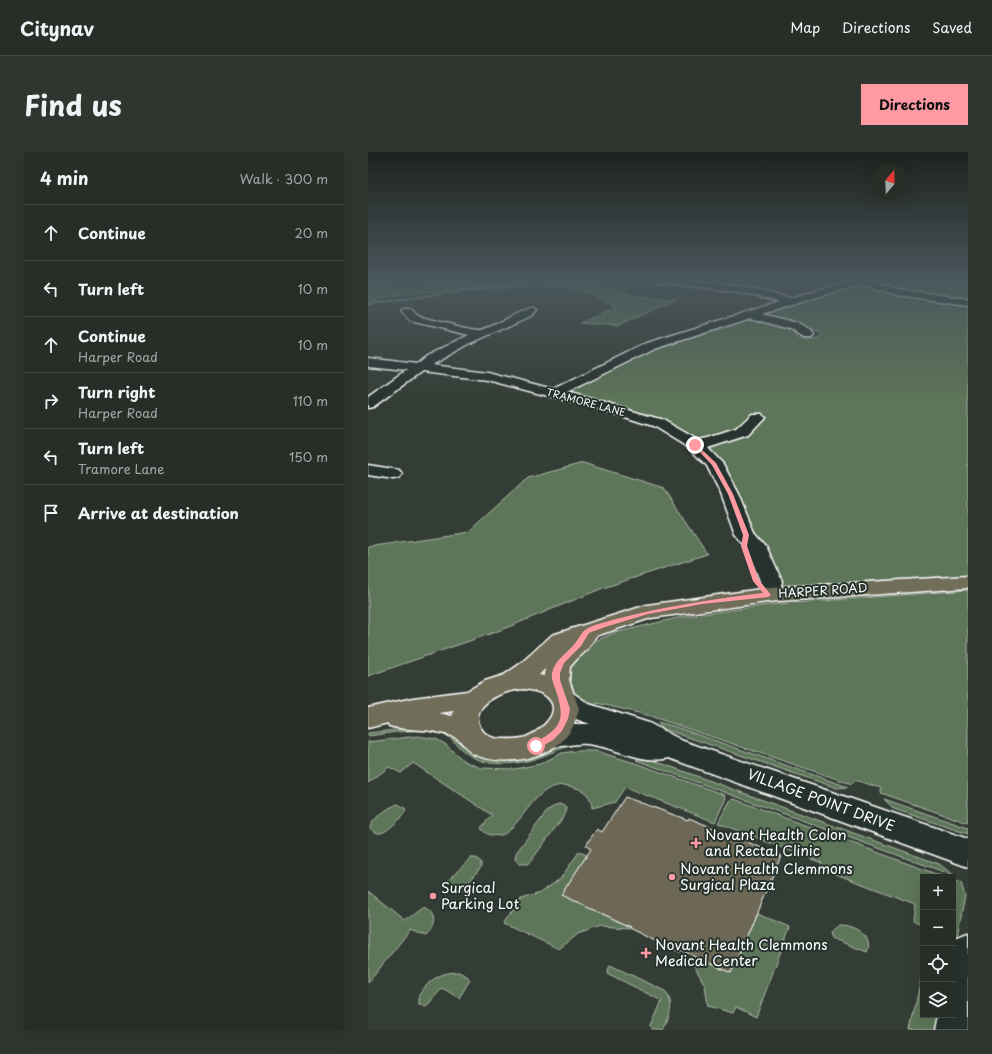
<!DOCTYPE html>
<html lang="en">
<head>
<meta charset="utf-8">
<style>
  :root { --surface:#272e28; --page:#2f3630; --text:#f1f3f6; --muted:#a4a8a8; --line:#434a45; --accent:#ff9aa2 }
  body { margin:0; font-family:"Playpen Sans",sans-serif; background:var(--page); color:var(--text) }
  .controls { position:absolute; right:12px; bottom:12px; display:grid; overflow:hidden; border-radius:0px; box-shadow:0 4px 16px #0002 }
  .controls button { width:36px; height:36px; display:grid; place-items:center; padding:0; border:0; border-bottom:1px solid var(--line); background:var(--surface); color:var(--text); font:20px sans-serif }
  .compass { position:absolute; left:504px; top:12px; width:36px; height:36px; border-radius:50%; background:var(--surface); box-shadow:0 4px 16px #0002; rotate:19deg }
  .stop { position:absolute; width:12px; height:12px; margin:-9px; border:3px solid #ff9aa2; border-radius:50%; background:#fff }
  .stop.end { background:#ff9aa2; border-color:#fff; box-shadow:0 1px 4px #0008 }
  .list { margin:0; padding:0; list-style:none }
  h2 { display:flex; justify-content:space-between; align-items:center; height:52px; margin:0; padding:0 16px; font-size:17px }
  h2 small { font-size:13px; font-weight:400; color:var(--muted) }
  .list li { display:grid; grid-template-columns:26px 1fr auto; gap:12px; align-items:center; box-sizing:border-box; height:56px; padding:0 16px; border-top:1px solid var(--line) }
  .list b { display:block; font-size:15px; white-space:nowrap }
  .list p { margin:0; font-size:13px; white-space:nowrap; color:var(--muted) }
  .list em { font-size:13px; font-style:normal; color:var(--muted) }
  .icon { flex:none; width:22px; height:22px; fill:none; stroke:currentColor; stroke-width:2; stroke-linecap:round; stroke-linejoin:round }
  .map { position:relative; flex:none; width:600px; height:878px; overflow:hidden; border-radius:0px }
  header { display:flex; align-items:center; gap:24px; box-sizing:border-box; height:56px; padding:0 20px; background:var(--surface); border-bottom:1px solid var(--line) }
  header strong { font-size:19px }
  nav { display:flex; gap:22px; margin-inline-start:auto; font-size:14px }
  .intro { display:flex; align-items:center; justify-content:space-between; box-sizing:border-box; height:96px; padding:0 24px }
  h1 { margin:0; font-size:28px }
  .button { padding:10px 18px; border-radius:0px; background:var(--accent); color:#111; font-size:14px; font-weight:700 }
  main { display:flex; gap:24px; padding:0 24px }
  aside { flex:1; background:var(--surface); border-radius:0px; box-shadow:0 4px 16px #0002 }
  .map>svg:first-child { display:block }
  .green { fill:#5d7458; stroke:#aebaac }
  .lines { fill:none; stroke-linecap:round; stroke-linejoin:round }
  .stream { stroke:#90a3a7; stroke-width:2.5 }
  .building { fill:#6d6755; stroke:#fff }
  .minor-casing { stroke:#fff; stroke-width:3 }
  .major-casing { stroke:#fff; stroke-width:3 }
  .minor { fill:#26332d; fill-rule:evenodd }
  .major { fill:#706e59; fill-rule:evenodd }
  .route { fill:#ff9aa2 }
  .poi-dot { fill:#ff9aa2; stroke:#26332d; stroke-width:1.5 }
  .labels { text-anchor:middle; stroke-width:4; stroke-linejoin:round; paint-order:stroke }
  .far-street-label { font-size:10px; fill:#fff; stroke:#26332d }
  .street-label { font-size:12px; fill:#fff; stroke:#26332d }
  .near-street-label { font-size:14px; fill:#fff; stroke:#26332d }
  .near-poi-label { font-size:14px; fill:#fff; stroke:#26332d; text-anchor:start }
</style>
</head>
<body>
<header>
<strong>Citynav</strong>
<nav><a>Map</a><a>Directions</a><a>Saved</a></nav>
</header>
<div class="intro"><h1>Find us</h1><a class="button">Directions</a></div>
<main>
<aside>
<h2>4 min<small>Walk · 300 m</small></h2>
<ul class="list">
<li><svg class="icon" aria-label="ahead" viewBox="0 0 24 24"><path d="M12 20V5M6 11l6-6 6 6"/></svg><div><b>Continue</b></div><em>20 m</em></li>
<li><svg class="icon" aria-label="left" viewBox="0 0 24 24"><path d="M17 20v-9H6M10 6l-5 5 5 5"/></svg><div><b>Turn left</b></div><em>10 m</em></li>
<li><svg class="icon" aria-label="ahead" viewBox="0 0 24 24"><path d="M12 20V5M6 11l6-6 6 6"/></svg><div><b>Continue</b><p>Harper Road</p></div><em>10 m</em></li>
<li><svg class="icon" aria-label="right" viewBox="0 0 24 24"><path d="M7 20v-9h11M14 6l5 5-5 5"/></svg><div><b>Turn right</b><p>Harper Road</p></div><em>110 m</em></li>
<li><svg class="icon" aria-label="left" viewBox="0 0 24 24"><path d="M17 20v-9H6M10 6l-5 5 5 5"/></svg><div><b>Turn left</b><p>Tramore Lane</p></div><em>150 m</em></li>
<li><svg class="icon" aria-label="arrive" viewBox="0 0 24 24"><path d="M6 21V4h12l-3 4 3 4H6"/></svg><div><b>Arrive at destination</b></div></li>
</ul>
</aside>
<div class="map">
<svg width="600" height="878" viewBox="0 0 600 878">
  <rect width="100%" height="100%" fill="#343d35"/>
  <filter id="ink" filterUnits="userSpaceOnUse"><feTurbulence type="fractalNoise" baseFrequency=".025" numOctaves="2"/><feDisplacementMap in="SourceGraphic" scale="8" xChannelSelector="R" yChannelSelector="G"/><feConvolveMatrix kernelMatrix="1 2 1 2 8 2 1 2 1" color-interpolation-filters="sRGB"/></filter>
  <g filter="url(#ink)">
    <g class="green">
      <path d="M12,127H28L20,136L24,138L67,133L83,127H230L227,129C251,145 280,145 308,147L250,174L212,171L248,155C229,141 202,134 179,133C159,132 138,137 118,138C80,141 35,135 0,152V129Z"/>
      <polygon points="492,127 600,127 600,148 550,143"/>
      <path d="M494,133L516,139L600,151V424L478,432L417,433L410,428L329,289L197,240L282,196L386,165L420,175L427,179L428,185C435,188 447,191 454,184L446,179L391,162L458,140Z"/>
      <polygon points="215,311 296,336 339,402 235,436 133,478 0,524 0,395 100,380 160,326"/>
      <polygon points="600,438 600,671 513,641 513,636 487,628 484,632 279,563 229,551 225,558 208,550 196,518 222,491 246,481 313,465 400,453"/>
      <polygon points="290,570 311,576 480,635 469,636 293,576"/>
      <path d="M46,576L78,580L101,599L111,604L133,608L161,605L191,593L210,590V593C194,594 183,602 169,606C155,611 138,613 123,611C111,609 100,604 91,595C88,592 85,588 82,586C58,573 25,581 0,584V581Z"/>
      <path d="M50,584L68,587L77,592L96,609L113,616L147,617L172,612L194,601L207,599H228L270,612L357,643L358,646L347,670L257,635L247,650L224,656C224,647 219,640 211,637C173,621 162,661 140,679C133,686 118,685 113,676L124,663L45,611L33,621L21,615L0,631V590Z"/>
      <polygon points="276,605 571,712 587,724 268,608"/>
      <polygon points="366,647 576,725 555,725 555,774 545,769 547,752 452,716 454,711 350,671 362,649"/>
      <polygon points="516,647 600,676 600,682 526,657"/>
      <path d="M30,652L38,657C38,663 19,680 13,681C9,682 5,679 2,676C3,667 21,655 30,652Z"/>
      <polygon points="190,652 196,653 198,655 198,661 163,709 159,712 151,712 147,707 148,701 180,658"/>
      <polygon points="211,700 219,703 193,743 262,775 261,776 232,774 210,782 191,797 136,771 153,747 172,741 192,727"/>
      <polygon points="103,706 108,706 113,710 113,715 95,738 88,740 78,730"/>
      <polygon points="585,728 593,731 597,744 585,804"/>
      <path d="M0,739L37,769L55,755C69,760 68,775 58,784L42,778L0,831Z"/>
      <polygon points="389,761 422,775 388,865 368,855 365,861 340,854 337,833 325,812 326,804 363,821"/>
      <path d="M470,773C483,772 507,783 499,800L463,786L462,780Z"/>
      <path d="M242,813L297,839C307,852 302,864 295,878H284L283,874L294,849L239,821Z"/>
      <polygon points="555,818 555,863 574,863 572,878 542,878"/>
      <path d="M91,820L100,825L102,828L91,846L74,836L58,855L51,852V843C61,828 72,820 91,820Z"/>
    </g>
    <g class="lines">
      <polyline class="stream" points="0,152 177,127"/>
    </g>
    <polygon class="building" points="257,645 320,668 321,666 413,704 363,821 313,798 312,800 285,788 261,776 262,775 193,743 223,697 218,694 222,687 229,677 234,680"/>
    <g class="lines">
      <defs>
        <g id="minor">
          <path d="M285,127H318L366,133L423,146L463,134L486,130L483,127H499L530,137L600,147V153L529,143L498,133L469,139L394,162C410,167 436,169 446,183L444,186H436L422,177L383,166L287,197L199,240L295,268L330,288L340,286L368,277L384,262H394L397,265L380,283L340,296L355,312L371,342L387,381L398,394L414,429L411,443L408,448L400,450L392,448L389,443L392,429L379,396L368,383L353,342L339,314L321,296L285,274L238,259L119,228L53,220L5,255L0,256V245L38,218L0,214V206L48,212L58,204L101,183L42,169L33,159L35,157H43L50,164C60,167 106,179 114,178C126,175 159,154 167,156L169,158L163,164L101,192L63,213L119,220L185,237L279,191L411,150L366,139L290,130Z"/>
          <polygon points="0,313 31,318 34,322 31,326 25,327 0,323"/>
          <path d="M196,539L205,541L221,552L281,571L315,589L600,687V715L301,606C274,613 247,595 220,592C204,590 188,598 172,593L168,586L172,579L201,572H222C207,567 191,562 183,548L187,541Z"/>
          <polygon points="600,781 600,878 566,878 569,863 585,863 585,791 587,786"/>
        </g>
        <path id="major" d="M600,424V436L400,450L283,466L228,484L219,498L209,507L202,515L201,528L211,557C208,569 203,582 192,591C169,609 132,614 105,602C98,598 96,592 90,587C86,584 77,582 73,581C56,576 38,579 21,574L20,571L0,576V556L45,546L99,539L117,529L136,523L152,512L184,483L279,453L400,436ZM177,517L176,524L171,523ZM157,537C166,539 176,540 182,548C193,563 170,580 158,585C149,588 140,587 131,587C114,586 103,567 115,554C126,542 142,538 157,537ZM86,559L84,564L71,561Z"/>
      </defs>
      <use href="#minor" class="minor-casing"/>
      <use href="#major" class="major-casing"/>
      <use href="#minor" class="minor"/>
      <use href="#major" class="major"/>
    </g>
  </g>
  <linearGradient id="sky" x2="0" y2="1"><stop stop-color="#1d221d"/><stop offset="0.51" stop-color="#4a575c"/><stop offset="1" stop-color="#4a575c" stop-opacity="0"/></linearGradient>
  <rect width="600" height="250" fill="url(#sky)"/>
  <path class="route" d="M327,291L348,311L365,342L381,383L379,394L391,428L403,443L400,445L334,452L280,462L237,475L221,481L213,494L196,511L192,521V528L202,557L200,567L194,579L185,588L171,596H165V592C193,576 198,569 188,539C186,533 183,527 184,521C187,507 200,501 208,490C211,487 213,481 217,478C225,472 239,470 248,467C297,454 346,447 395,441L385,429L373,394L375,383L360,342L344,313L325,293Z"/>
  <g class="poi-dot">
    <path d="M326 685h4v4h4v4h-4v4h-4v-4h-4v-4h4z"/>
    <circle cx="304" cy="725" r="4"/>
    <circle cx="65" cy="744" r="4"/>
    <path d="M276 795h4v4h4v4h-4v4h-4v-4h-4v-4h4z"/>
  </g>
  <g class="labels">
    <g class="far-street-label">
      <text transform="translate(218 250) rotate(15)" y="4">TRAMORE LANE</text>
    </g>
    <g class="street-label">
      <text transform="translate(455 439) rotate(-4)" y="4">HARPER ROAD</text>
    </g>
    <g class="near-street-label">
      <text transform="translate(453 648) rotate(20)" y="5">VILLAGE POINT DRIVE</text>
    </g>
    <g class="near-poi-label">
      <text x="337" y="688">Novant Health Colon<tspan x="337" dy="16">and Rectal Clinic</tspan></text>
      <text x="312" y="722">Novant Health Clemmons<tspan x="312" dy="16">Surgical Plaza</tspan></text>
      <text x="73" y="741">Surgical<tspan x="73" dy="16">Parking Lot</tspan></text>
      <text x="287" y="798">Novant Health Clemmons<tspan x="287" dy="16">Medical Center</tspan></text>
    </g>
  </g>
</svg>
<div class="controls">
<button>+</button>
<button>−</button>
<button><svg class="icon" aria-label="locate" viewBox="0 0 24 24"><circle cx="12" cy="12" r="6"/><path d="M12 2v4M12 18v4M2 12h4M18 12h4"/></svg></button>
<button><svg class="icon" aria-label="layers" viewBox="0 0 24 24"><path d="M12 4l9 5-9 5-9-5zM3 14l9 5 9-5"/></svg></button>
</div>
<svg class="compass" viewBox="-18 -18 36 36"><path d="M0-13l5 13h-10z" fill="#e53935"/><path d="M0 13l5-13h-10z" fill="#a4a8a8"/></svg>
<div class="stop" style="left:168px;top:594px"></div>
<div class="stop end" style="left:327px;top:293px"></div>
</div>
</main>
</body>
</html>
